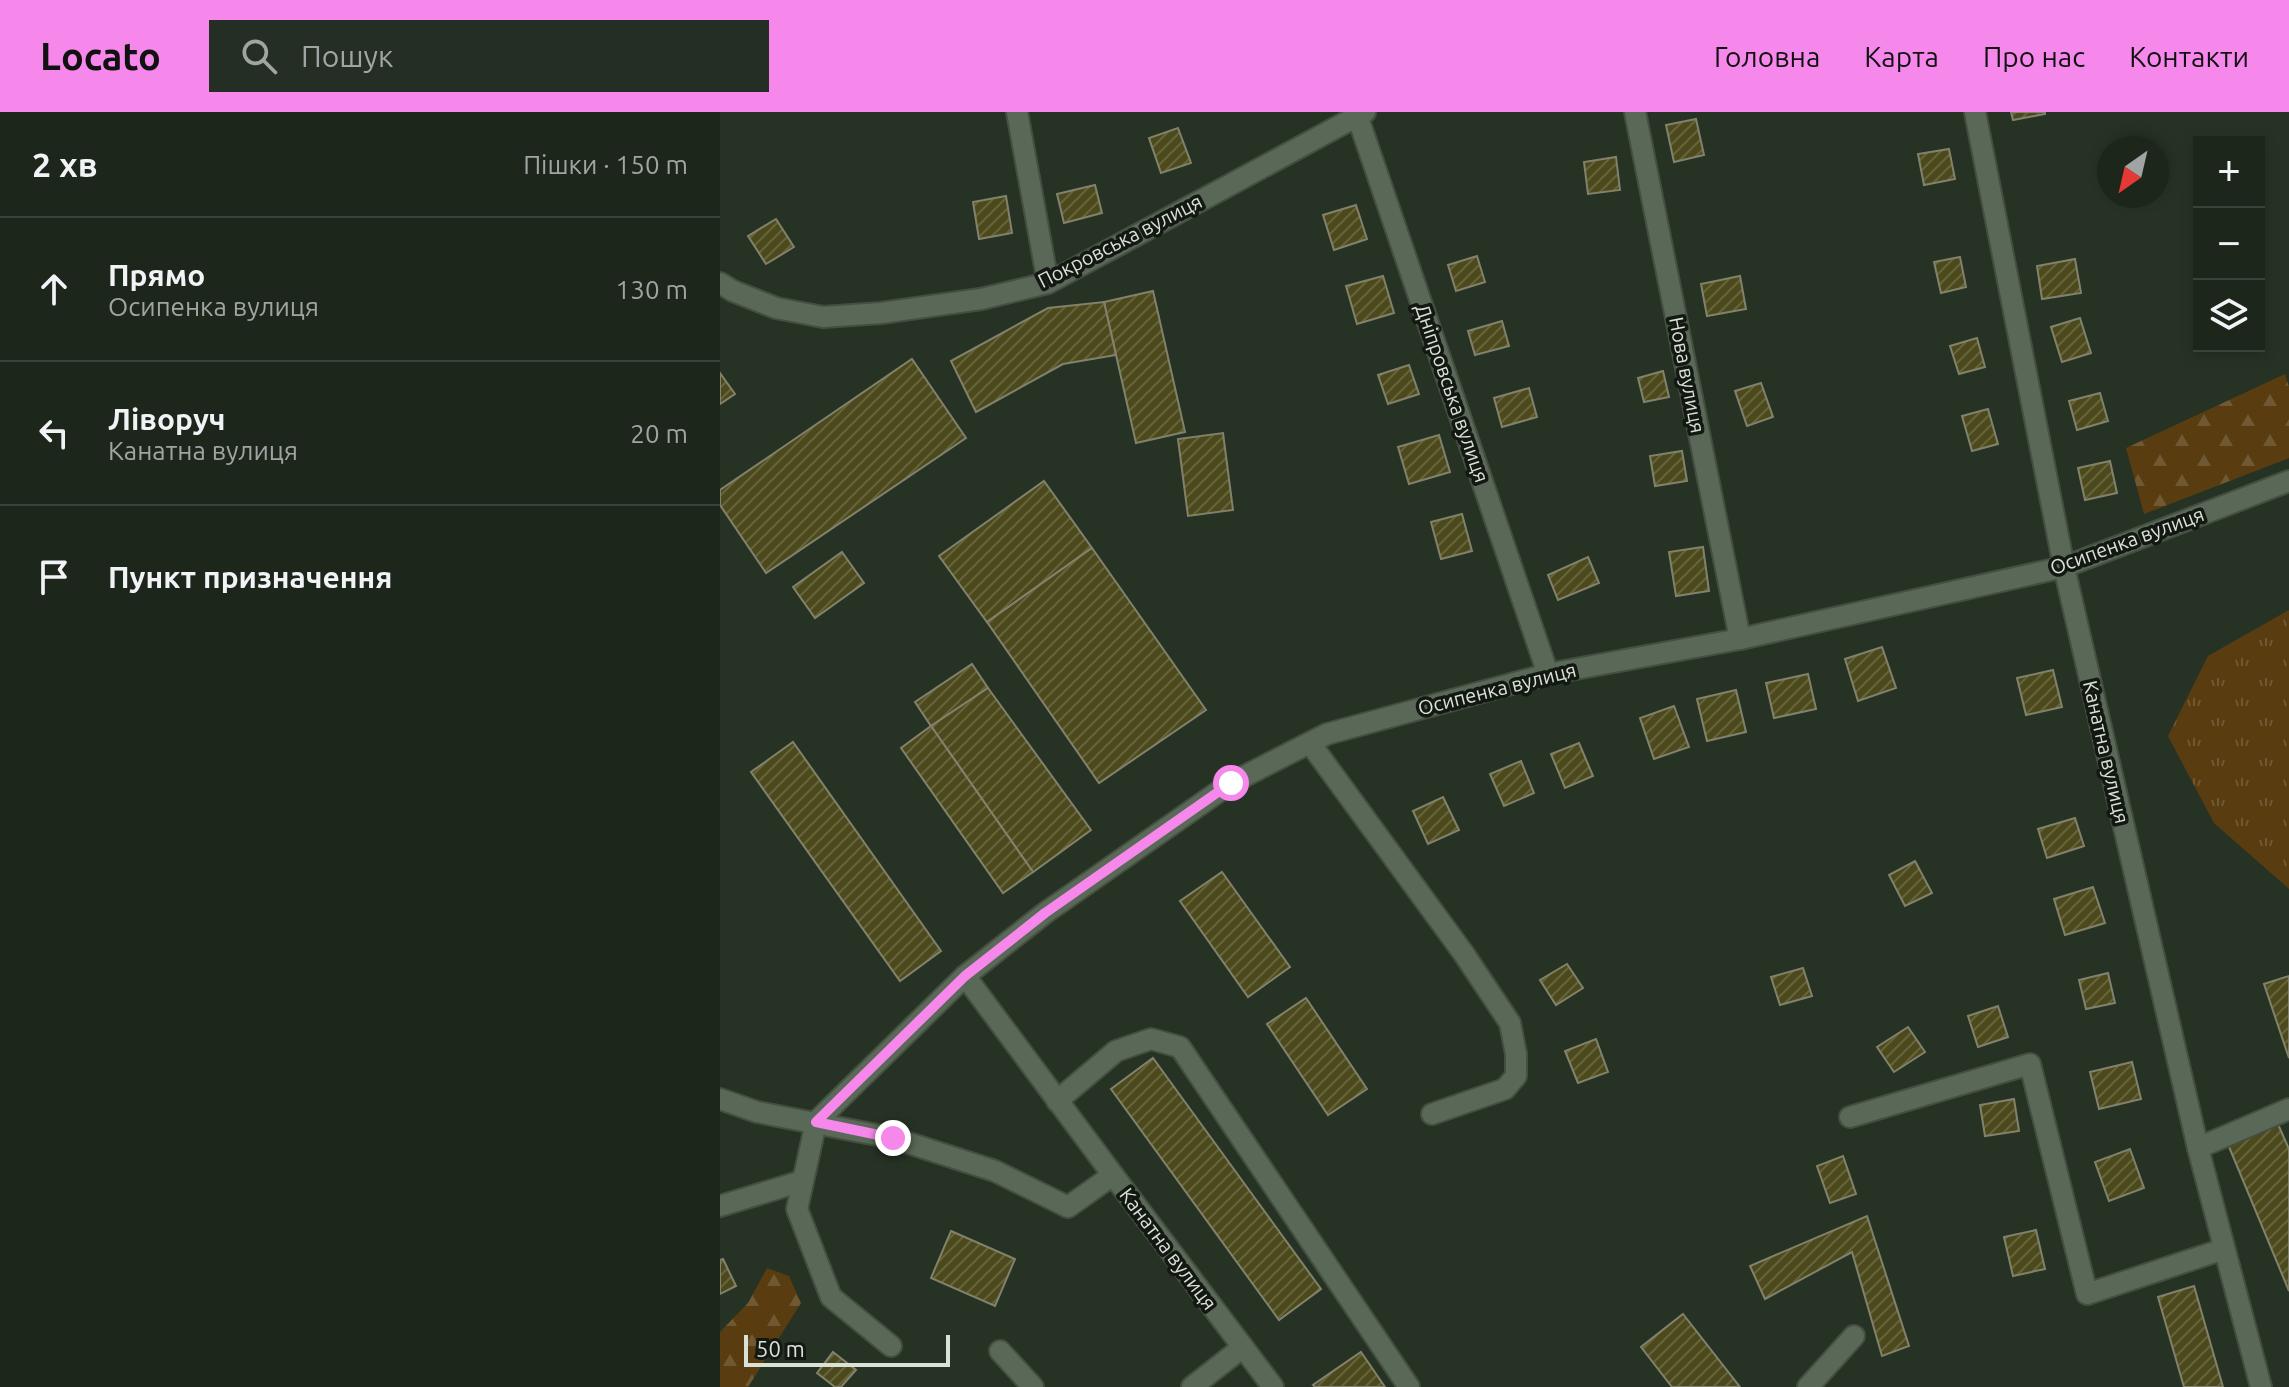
<!DOCTYPE html>
<html lang="uk">
<head>
<meta charset="utf-8">
<style>
  :root { --surface:#1c261b; --page:#252e24; --text:#f1f3f6; --muted:#a0a5a3; --line:#3a433a; --accent:#f688ec }
  body { margin:0; font-family:Ubuntu,sans-serif; background:var(--page); color:var(--text) }
  .controls { position:absolute; right:24px; top:24px; display:grid; overflow:hidden; border-radius:0px; box-shadow:0 4px 12px #0003 }
  .controls button { width:72px; height:72px; display:grid; place-items:center; padding:0; border:0; border-bottom:2px solid var(--line); background:var(--surface); color:var(--text); font:40px sans-serif }
  .compass { position:absolute; left:1377px; top:24px; width:72px; height:72px; border-radius:50%; background:var(--surface); box-shadow:0 4px 12px #0003; rotate:214deg }
  .scale { position:absolute; left:24px; bottom:20px; width:206px; box-sizing:border-box; padding-left:8px; border:4px solid #dae2d8; border-top:0; font-size:22px; line-height:28px; white-space:nowrap; color:#dae2d8; -webkit-text-stroke:6px #131912; paint-order:stroke }
  .stop { position:absolute; width:24px; height:24px; margin:-18px; border:6px solid #f688ec; border-radius:50%; background:#fff }
  .stop.end { background:#f688ec; border-color:#fff; box-shadow:0 2px 8px #0008 }
  .list { margin:0; padding:0; list-style:none }
  h2 { display:flex; justify-content:space-between; align-items:center; height:104px; margin:0; padding:0 32px; font-size:34px }
  h2 small { font-size:26px; font-weight:400; color:var(--muted) }
  .list li { display:grid; grid-template-columns:52px 1fr auto; gap:24px; align-items:center; box-sizing:border-box; height:144px; padding:0 32px; border-top:2px solid var(--line) }
  .list b { display:block; font-size:30px; white-space:nowrap }
  .list p { margin:0; font-size:26px; white-space:nowrap; color:var(--muted) }
  .list em { font-size:26px; font-style:normal; color:var(--muted) }
  .icon { flex:none; width:44px; height:44px; fill:none; stroke:currentColor; stroke-width:2; stroke-linecap:round; stroke-linejoin:round }
  .map { position:relative; flex:none; width:1569px; height:1275px; overflow:hidden }
  header { display:flex; align-items:center; gap:48px; box-sizing:border-box; height:112px; padding:0 40px; background:var(--accent); color:#111 }
  header strong { font-size:38px }
  nav { display:flex; gap:44px; margin-inline-start:auto; font-size:28px }
  .search { width:560px; height:72px; background:var(--page); display:flex; align-items:center; gap:20px; box-sizing:border-box; padding:0 28px; border-radius:0px; color:var(--muted); font-size:30px }
  main { display:flex }
  aside { flex:1; background:var(--surface) }
  .map>svg:first-child { display:block }
  .grass { fill:url(#grass-tufts) }
  .forest { fill:url(#forest-firs) }
  .building { fill:url(#building-hatch); stroke:#82826c; stroke-width:2 }
  .lines { fill:none; stroke-linecap:round; stroke-linejoin:round }
  .minor-casing { stroke:#444f41; stroke-width:24 }
  .minor { stroke:#5a6957; stroke-width:20 }
  .route { stroke:#f688ec; stroke-width:10 }
  .labels { text-anchor:middle; stroke-width:7; stroke-linejoin:round; paint-order:stroke }
  .street-label { font-size:20px; fill:#dae2d8; stroke:#131912 }
</style>
</head>
<body>
<header>
<strong>Locato</strong>
<div class="search"><svg class="icon" aria-label="search" viewBox="0 0 24 24"><circle cx="10" cy="10" r="6"/><path d="M15 15l6 6"/></svg>Пошук</div>
<nav><a>Головна</a><a>Карта</a><a>Про нас</a><a>Контакти</a></nav>
</header>
<main>
<aside>
<h2>2 хв<small>Пішки · 150 m</small></h2>
<ul class="list">
<li><svg class="icon" aria-label="ahead" viewBox="0 0 24 24"><path d="M12 20V5M6 11l6-6 6 6"/></svg><div><b>Прямо</b><p>Осипенка вулиця</p></div><em>130 m</em></li>
<li><svg class="icon" aria-label="left" viewBox="0 0 24 24"><path d="M17 20v-9H6M10 6l-5 5 5 5"/></svg><div><b>Ліворуч</b><p>Канатна вулиця</p></div><em>20 m</em></li>
<li><svg class="icon" aria-label="arrive" viewBox="0 0 24 24"><path d="M6 21V4h12l-3 4 3 4H6"/></svg><div><b>Пункт призначення</b></div></li>
</ul>
</aside>
<div class="map">
<svg width="1569" height="1275" viewBox="0 0 1569 1275">
  <defs>
    <pattern id="grass-tufts" width="24" height="20" patternUnits="userSpaceOnUse" patternTransform="scale(2)"><rect width="24" height="20" fill="#593c10"/><path d="M3 7l-1-3M5 7V3M7 7l1-3M15 17l-1-3M17 17v-4M19 17l1-3" fill="none" stroke="#705832"/></pattern>
    <pattern id="forest-firs" width="22" height="20" patternUnits="userSpaceOnUse" patternTransform="scale(2)"><rect width="22" height="20" fill="#593c10"/><path d="M5 1l3.5 6h-7zM16 11l3.5 6h-7z" fill="#705832"/></pattern>
    <pattern id="building-hatch" width="6" height="6" patternUnits="userSpaceOnUse" patternTransform="scale(2)"><rect width="6" height="6" fill="#4c4a1c"/><path d="M-1 1l2-2M0 6l6-6M5 7l2-2" fill="none" stroke="#65643c"/></pattern>
  </defs>
  <rect width="100%" height="100%" fill="#263324"/>
  <polygon class="grass" points="1569,498 1569,777 1494,711 1448,624 1488,544"/>
  <g class="forest">
    <polygon points="1565,262 1569,275 1569,346 1424,402 1406,336"/>
    <polygon points="47,1156 69,1164 81,1191 28,1275 0,1275 0,1220 28,1191"/>
  </g>
  <g class="building">
    <polygon points="1291,0 1325,0 1325,2 1293,8"/>
    <polygon points="976,7 984,43 954,50 946,13"/>
    <polygon points="458,16 471,51 441,61 429,26"/>
    <polygon points="1229,37 1235,67 1204,73 1198,42"/>
    <polygon points="896,45 900,78 868,82 864,50"/>
    <polygon points="375,73 382,101 344,111 337,82"/>
    <polygon points="286,84 292,121 259,127 253,90"/>
    <polygon points="636,93 647,127 614,138 603,103"/>
    <polygon points="56,107 74,135 46,152 28,124"/>
    <polygon points="757,144 765,170 736,179 728,153"/>
    <polygon points="1240,145 1246,175 1221,181 1214,150"/>
    <polygon points="1355,147 1361,181 1322,187 1317,154"/>
    <polygon points="663,164 674,201 637,212 626,174"/>
    <polygon points="1020,164 1026,197 987,204 981,172"/>
    <polygon points="433,179 465,320 416,331 384,190"/>
    <polygon points="384,190 396,243 343,252 256,300 231,249 328,196"/>
    <polygon points="1360,206 1371,241 1342,250 1331,215"/>
    <polygon points="782,209 789,234 755,243 748,219"/>
    <polygon points="1257,226 1265,255 1239,262 1230,234"/>
    <polygon points="192,247 246,326 46,461 0,393 0,378"/>
    <polygon points="689,253 699,282 668,292 658,263"/>
    <polygon points="943,259 949,285 924,290 918,266"/>
    <polygon points="0,261 15,282 0,292"/>
    <polygon points="1041,271 1053,305 1027,314 1015,279"/>
    <polygon points="809,276 817,305 782,315 774,286"/>
    <polygon points="1380,281 1388,309 1357,318 1349,289"/>
    <polygon points="1268,297 1278,332 1252,339 1242,304"/>
    <polygon points="503,321 513,398 468,404 458,327"/>
    <polygon points="719,323 730,360 689,372 678,335"/>
    <polygon points="962,339 967,369 935,374 930,344"/>
    <polygon points="1390,349 1397,381 1365,388 1358,356"/>
    <polygon points="324,369 372,436 267,510 219,444"/>
    <polygon points="742,402 752,439 721,447 711,410"/>
    <polygon points="983,435 989,479 956,484 949,440"/>
    <polygon points="372,436 486,598 379,671 267,510"/>
    <polygon points="122,440 144,471 95,506 73,475"/>
    <polygon points="868,445 879,471 838,488 828,463"/>
    <polygon points="1162,535 1176,576 1138,589 1125,547"/>
    <polygon points="252,552 268,576 211,614 195,590"/>
    <polygon points="1333,558 1342,595 1306,603 1297,566"/>
    <polygon points="1088,562 1096,597 1054,606 1046,571"/>
    <polygon points="268,576 371,718 313,760 211,614"/>
    <polygon points="1016,578 1026,620 987,629 977,587"/>
    <polygon points="954,594 969,635 934,647 920,606"/>
    <polygon points="211,614 313,760 283,781 181,636"/>
    <polygon points="73,630 221,839 180,869 31,660"/>
    <polygon points="859,631 873,664 845,676 831,642"/>
    <polygon points="801,649 814,681 784,694 770,662"/>
    <polygon points="723,685 739,718 708,732 693,699"/>
    <polygon points="1355,706 1364,734 1327,746 1318,717"/>
    <polygon points="1195,749 1212,781 1185,794 1169,763"/>
    <polygon points="502,760 570,855 528,885 460,789"/>
    <polygon points="1373,775 1385,811 1345,823 1334,787"/>
    <polygon points="847,852 863,876 836,893 820,868"/>
    <polygon points="1083,856 1092,884 1060,893 1051,865"/>
    <polygon points="1388,861 1395,891 1366,897 1359,868"/>
    <polygon points="1569,864 1569,946 1544,872"/>
    <polygon points="586,886 647,977 608,1003 547,912"/>
    <polygon points="1278,894 1288,925 1258,935 1248,904"/>
    <polygon points="1188,915 1205,940 1174,960 1157,935"/>
    <polygon points="876,927 888,960 858,971 845,939"/>
    <polygon points="433,946 601,1177 559,1208 391,977"/>
    <polygon points="1412,950 1421,987 1379,997 1370,960"/>
    <polygon points="1294,987 1299,1019 1265,1024 1260,993"/>
    <polygon points="1557,1010 1569,1037 1569,1179 1507,1030"/>
    <polygon points="1410,1037 1424,1076 1389,1089 1375,1050"/>
    <polygon points="1123,1044 1136,1082 1110,1091 1097,1054"/>
    <polygon points="1147,1104 1189,1234 1162,1244 1132,1140 1045,1187 1030,1154"/>
    <polygon points="1316,1118 1325,1157 1293,1164 1284,1125"/>
    <polygon points="231,1119 295,1147 275,1194 211,1166"/>
    <polygon points="3,1147 16,1174 0,1182 0,1148"/>
    <polygon points="1474,1174 1503,1275 1464,1275 1438,1185"/>
    <polygon points="963,1202 1020,1275 952,1275 921,1235"/>
    <polygon points="113,1240 136,1258 121,1275 115,1275 97,1261"/>
    <polygon points="641,1240 665,1275 595,1275 593,1273"/>
  </g>
  <g class="lines">
    <defs>
      <g id="minor">
        <polyline points="297,0 328,171"/>
        <polyline points="636,0 828,562"/>
        <polyline points="915,0 1020,527"/>
        <polyline points="1255,0 1344,455 1478,1036 1541,1275"/>
        <polyline points="0,171 13,179 56,196 103,205 161,201 261,187 328,171 645,0"/>
        <polyline points="590,631 744,842 790,911 796,942 796,964 785,977 712,1002"/>
        <polyline points="245,864 393,1063"/>
        <polyline points="0,987 37,1000 173,1026 275,1059 348,1095 393,1063 553,1275"/>
        <polyline points="337,989 396,939 431,927 460,935 689,1275"/>
        <polyline points="1130,1005 1310,952 1367,1182 1504,1137"/>
        <polyline points="96,1010 245,864 325,801 511,671 607,622 828,562 1020,527 1344,455 1569,369"/>
        <polyline points="96,1010 77,1097 111,1185 171,1234"/>
        <polyline points="1478,1036 1569,997"/>
        <polyline points="0,1094 82,1069"/>
        <polyline points="280,1239 313,1275"/>
        <polyline points="472,1275 523,1235"/>
        <polyline points="1088,1275 1134,1224"/>
      </g>
    </defs>
    <use href="#minor" class="minor-casing"/>
    <use href="#minor" class="minor"/>
  </g>
  <g class="lines">
    <polyline class="route" points="173,1026 96,1010 245,864 325,801 511,671"/>
  </g>
  <g class="labels">
    <g class="street-label">
      <text transform="translate(400 129) rotate(-27)" y="7">Покровська вулиця</text>
      <text transform="translate(967 263) rotate(79)" y="7">Нова вулиця</text>
      <text transform="translate(732 281) rotate(71)" y="7">Дніпровська вулиця</text>
      <text transform="translate(1407 429) rotate(-20)" y="7">Осипенка вулиця</text>
      <text transform="translate(777 577) rotate(-14)" y="7">Осипенка вулиця</text>
      <text transform="translate(1386 640) rotate(77)" y="7">Канатна вулиця</text>
      <text transform="translate(448 1137) rotate(53)" y="7">Канатна вулиця</text>
    </g>
  </g>
</svg>
<div class="controls">
<button>+</button>
<button>−</button>
<button><svg class="icon" aria-label="layers" viewBox="0 0 24 24"><path d="M12 4l9 5-9 5-9-5zM3 14l9 5 9-5"/></svg></button>
</div>
<svg class="compass" viewBox="-18 -18 36 36"><path d="M0-13l5 13h-10z" fill="#e53935"/><path d="M0 13l5-13h-10z" fill="#a0a5a3"/></svg>
<div class="scale">50 m</div>
<div class="stop" style="left:511px;top:671px"></div>
<div class="stop end" style="left:173px;top:1026px"></div>
</div>
</main>
</body>
</html>
